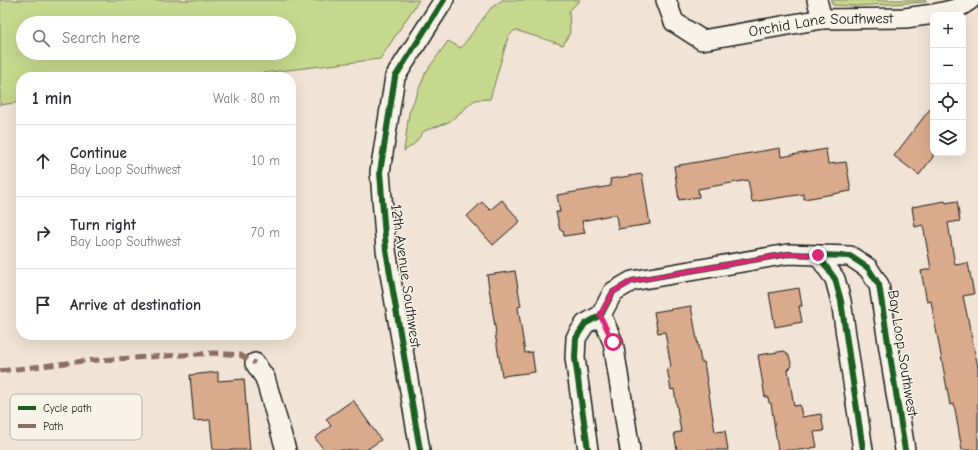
<!DOCTYPE html>
<html lang="en">
<head>
<meta charset="utf-8">
<style>
  :root { --surface:#fff; --page:#f7f7f7; --text:#2b2b33; --muted:#7c7c81; --line:#e1e1e2 }
  body { margin:0; font-family:"Comic Neue",sans-serif; background:var(--page); color:var(--text) }
  .controls { position:absolute; right:12px; top:12px; display:grid; overflow:hidden; border-radius:8px; box-shadow:0 4px 16px #0002 }
  .controls button { width:36px; height:36px; display:grid; place-items:center; padding:0; border:0; border-bottom:1px solid var(--line); background:var(--surface); color:var(--text); font:20px sans-serif }
  .stop { position:absolute; width:12px; height:12px; margin:-9px; border:3px solid #db2777; border-radius:50%; background:#fff }
  .stop.end { background:#db2777; border-color:#fff; box-shadow:0 1px 4px #0008 }
  .list { margin:0; padding:0; list-style:none }
  h2 { display:flex; justify-content:space-between; align-items:center; height:52px; margin:0; padding:0 16px; font-size:17px }
  h2 small { font-size:13px; font-weight:400; color:var(--muted) }
  .list li { display:grid; grid-template-columns:26px 1fr auto; gap:12px; align-items:center; box-sizing:border-box; height:72px; padding:0 16px; border-top:1px solid var(--line) }
  .list b { display:block; font-size:15px; white-space:nowrap }
  .list p { margin:0; font-size:13px; white-space:nowrap; color:var(--muted) }
  .list em { font-size:13px; font-style:normal; color:var(--muted) }
  .icon { flex:none; width:22px; height:22px; fill:none; stroke:currentColor; stroke-width:2; stroke-linecap:round; stroke-linejoin:round }
  .map { position:relative; flex:none; width:978px; height:450px; overflow:hidden }
  .search { position:absolute; background:var(--surface); box-shadow:0 4px 16px #0002; left:16px; top:16px; width:280px; height:44px; display:flex; align-items:center; gap:10px; box-sizing:border-box; padding:0 14px; border-radius:22px; color:var(--muted); font-size:15px }
  .panel { position:absolute; background:var(--surface); box-shadow:0 4px 16px #0002; left:16px; top:72px; width:280px; height:268px; border-radius:16px }
  .map>svg:first-child { display:block }
  .green { fill:#c6d88d; stroke:#717a54; fill-rule:evenodd }
  .building { fill:#daaa8c; stroke:#1c1c1c }
  .lines { fill:none; stroke-linecap:round; stroke-linejoin:round }
  .minor-casing { stroke:#1c1c1c; stroke-width:22 }
  .minor { stroke:#f7f3e8; stroke-width:19 }
  .quiet { stroke:#8d6e63; stroke-width:5; stroke-dasharray:10 5; stroke-linecap:butt }
  .cycleway-casing { stroke:#f7f3e8; stroke-width:8 }
  .cycleway { stroke:#1b5e20; stroke-width:6 }
  .route { stroke:#db2777; stroke-width:5 }
  .labels { text-anchor:middle; stroke-width:3; stroke-linejoin:round; paint-order:stroke }
  .street-label { font-size:15px; fill:#1c1c1c; stroke:#f7f3e8 }
  .key { fill:#f7f3e8; stroke:#b5b2ab; stroke-width:1 }
  .key-label { font-size:11px; fill:#1c1c1c }
</style>
</head>
<body>
<div class="map">
<svg width="978" height="450" viewBox="0 0 978 450">
  <rect width="100%" height="100%" fill="#f1e4d6"/>
  <filter id="ink" filterUnits="userSpaceOnUse"><feTurbulence type="fractalNoise" baseFrequency=".025" numOctaves="2"/><feDisplacementMap in="SourceGraphic" scale="8" xChannelSelector="R" yChannelSelector="G"/><feConvolveMatrix kernelMatrix="1 2 1 2 8 2 1 2 1" color-interpolation-filters="sRGB"/></filter>
  <g filter="url(#ink)">
    <g class="green">
      <path d="M0,0H419L380,59L229,77H21V102L0,105ZM23,23H289V53H23Z"/>
      <polygon points="502,0 580,0 569,11 570,33 563,45 515,30 508,37 490,99 475,100 449,122 424,131 414,144 404,151 409,113 426,72 448,41 461,48 491,8"/>
      <polygon points="831,0 925,0 926,2 853,6 833,5"/>
    </g>
    <g class="building">
      <polygon points="933,105 933,157 919,175 894,156"/>
      <polygon points="780,148 781,157 826,149 828,164 846,162 851,191 804,199 804,194 752,202 748,180 698,189 699,197 679,200 674,166"/>
      <polygon points="642,174 650,224 618,229 616,214 582,221 585,233 564,236 563,230 560,230 556,212 560,212 557,195 611,186 610,179"/>
      <polygon points="502,200 520,221 493,245 467,216 482,202 490,210"/>
      <polygon points="945,201 946,203 957,201 960,221 948,223 955,265 968,263 974,294 963,296 978,367 978,450 962,450 954,404 950,405 931,301 927,302 921,271 931,269 923,225 915,227 912,207"/>
      <polygon points="515,271 521,306 518,307 525,353 532,352 535,372 502,376 495,333 496,333 487,275"/>
      <polygon points="799,288 802,306 799,306 802,322 775,327 769,293"/>
      <polygon points="691,306 701,362 704,362 715,432 725,431 728,450 677,450 674,433 681,432 674,389 671,390 667,368 671,367 665,332 658,333 654,312"/>
      <polygon points="785,351 789,356 792,366 788,370 794,406 800,405 802,417 821,414 824,431 814,432 817,447 801,450 778,450 771,403 769,403 768,397 765,397 758,355"/>
      <polygon points="218,372 218,381 244,379 250,450 213,450 210,420 194,421 190,375"/>
      <polygon points="353,400 381,440 366,450 324,450 315,438 331,426 326,419"/>
    </g>
    <g class="lines">
      <defs>
        <g id="minor">
          <path id="s1" d="M666,0L674,22L702,40L822,19L905,18L934,14L956,9L970,0"/>
          <polyline points="817,0 822,19"/>
          <polyline points="601,315 613,342 630,450"/>
          <polyline points="255,363 265,378 286,450"/>
          <polyline points="420,450 386,250 380,172 395,77 444,0"/>
          <polyline points="588,450 575,358 576,338 585,324 601,315 613,292 632,281 788,254 818,255"/>
          <polyline points="863,450 841,301 835,279 818,255 850,256 868,268 879,285 905,450"/>
        </g>
      </defs>
      <use href="#minor" class="minor-casing"/>
      <use href="#minor" class="minor"/>
      <polyline class="quiet" points="0,371 83,361 215,353 240,355 255,363"/>
      <defs>
        <g id="cycleway">
          <polyline points="420,450 386,250 380,172 395,77 444,0"/>
          <polyline points="588,450 575,358 576,338 585,324 601,315 613,292 632,281 788,254 818,255"/>
          <polyline points="863,450 841,301 835,279 818,255 850,256 868,268 879,285 905,450"/>
        </g>
      </defs>
      <use href="#cycleway" class="cycleway-casing"/>
      <use href="#cycleway" class="cycleway"/>
    </g>
  </g>
  <g class="lines" filter="url(#ink)">
    <polyline class="route" points="613,342 600,315 613,292 632,281 788,254 818,255"/>
  </g>
  <g class="labels">
    <g class="street-label">
      <text dy="5" stroke="none"><textPath href="#s1" startOffset="177">Orchid Lane Southwest</textPath></text>
      <text transform="translate(406 276) rotate(82)" y="5">12th Avenue Southwest</text>
      <text transform="translate(903 353) rotate(81)" y="5">Bay Loop Southwest</text>
    </g>
  </g>
  <rect x="10" y="394" width="132" height="46" rx="6" class="key"/>
  <rect x="18" y="406" width="18" height="4" fill="#1b5e20"/>
  <rect x="18" y="424" width="18" height="4" fill="#8d6e63"/>
  <g class="key-label">
    <text x="43" y="412">Cycle path</text>
    <text x="43" y="430">Path</text>
  </g>
</svg>
<div class="controls">
<button>+</button>
<button>−</button>
<button><svg class="icon" aria-label="locate" viewBox="0 0 24 24"><circle cx="12" cy="12" r="6"/><path d="M12 2v4M12 18v4M2 12h4M18 12h4"/></svg></button>
<button><svg class="icon" aria-label="layers" viewBox="0 0 24 24"><path d="M12 4l9 5-9 5-9-5zM3 14l9 5 9-5"/></svg></button>
</div>
<div class="stop" style="left:613px;top:342px"></div>
<div class="stop end" style="left:818px;top:255px"></div>
<div class="search"><svg class="icon" aria-label="search" viewBox="0 0 24 24"><circle cx="10" cy="10" r="6"/><path d="M15 15l6 6"/></svg>Search here</div>
<section class="panel">
<h2>1 min<small>Walk · 80 m</small></h2>
<ul class="list">
<li><svg class="icon" aria-label="ahead" viewBox="0 0 24 24"><path d="M12 20V5M6 11l6-6 6 6"/></svg><div><b>Continue</b><p>Bay Loop Southwest</p></div><em>10 m</em></li>
<li><svg class="icon" aria-label="right" viewBox="0 0 24 24"><path d="M7 20v-9h11M14 6l5 5-5 5"/></svg><div><b>Turn right</b><p>Bay Loop Southwest</p></div><em>70 m</em></li>
<li><svg class="icon" aria-label="arrive" viewBox="0 0 24 24"><path d="M6 21V4h12l-3 4 3 4H6"/></svg><div><b>Arrive at destination</b></div></li>
</ul>
</section>
</div>
</body>
</html>
